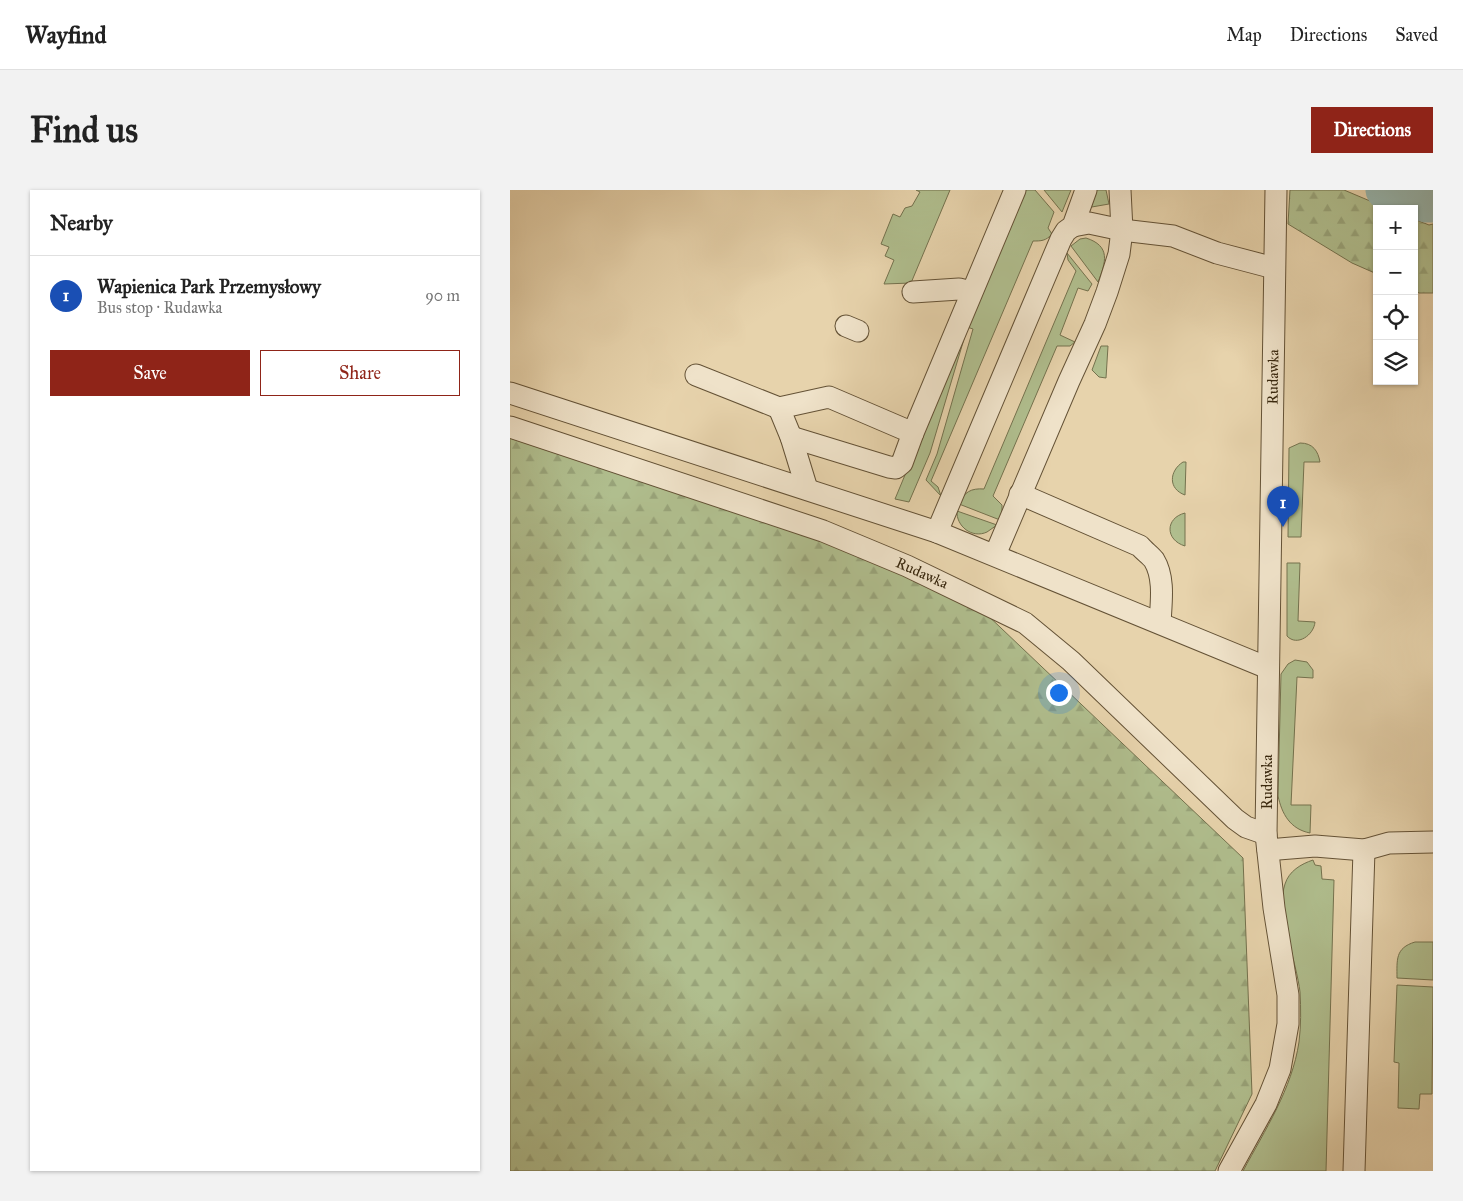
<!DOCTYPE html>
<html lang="en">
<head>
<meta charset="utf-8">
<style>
  :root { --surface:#fff; --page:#f2f2f2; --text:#222; --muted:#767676; --line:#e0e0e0; --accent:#8f2418 }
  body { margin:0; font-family:"IM FELL Great Primer",serif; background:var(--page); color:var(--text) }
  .controls { position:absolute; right:15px; top:15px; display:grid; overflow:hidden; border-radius:0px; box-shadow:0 1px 4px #0004 }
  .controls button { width:45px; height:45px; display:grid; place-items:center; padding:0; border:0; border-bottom:1px solid var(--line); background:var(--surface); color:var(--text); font:25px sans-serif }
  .you { position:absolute; left:548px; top:502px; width:18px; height:18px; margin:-12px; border:4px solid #fff; border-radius:50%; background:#1a73e8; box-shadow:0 0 0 8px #1a73e833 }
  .badge { display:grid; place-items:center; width:32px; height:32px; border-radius:50%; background:var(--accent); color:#fff; font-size:16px; font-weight:700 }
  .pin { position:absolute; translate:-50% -41px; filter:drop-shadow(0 1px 2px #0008) }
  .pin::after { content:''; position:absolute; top:26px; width:18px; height:15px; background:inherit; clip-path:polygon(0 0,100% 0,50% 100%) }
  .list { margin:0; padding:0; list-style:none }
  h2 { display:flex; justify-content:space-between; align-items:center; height:65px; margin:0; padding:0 20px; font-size:21px }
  h2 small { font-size:16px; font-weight:400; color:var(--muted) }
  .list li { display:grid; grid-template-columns:32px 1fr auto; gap:15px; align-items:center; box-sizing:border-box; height:80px; padding:0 20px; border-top:1px solid var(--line) }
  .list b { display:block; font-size:19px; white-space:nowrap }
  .list p { margin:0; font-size:16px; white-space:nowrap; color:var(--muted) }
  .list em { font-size:16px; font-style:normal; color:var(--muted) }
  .actions { display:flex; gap:10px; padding:15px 20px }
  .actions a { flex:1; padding:11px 0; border:1px solid var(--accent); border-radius:0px; text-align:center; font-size:18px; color:var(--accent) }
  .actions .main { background:var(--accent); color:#fff }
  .icon { flex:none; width:28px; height:28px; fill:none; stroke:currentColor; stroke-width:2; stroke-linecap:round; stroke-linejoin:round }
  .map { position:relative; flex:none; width:923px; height:981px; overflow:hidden; border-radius:0px }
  header { display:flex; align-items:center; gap:30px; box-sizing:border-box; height:70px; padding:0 25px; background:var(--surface); border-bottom:1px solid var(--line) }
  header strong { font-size:24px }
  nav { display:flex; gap:28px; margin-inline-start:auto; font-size:18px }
  .intro { display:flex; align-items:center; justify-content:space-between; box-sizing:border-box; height:120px; padding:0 30px }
  h1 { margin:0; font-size:35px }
  .button { padding:12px 22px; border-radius:0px; background:var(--accent); color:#fff; font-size:18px; font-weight:700 }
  main { display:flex; gap:30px; padding:0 30px }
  aside { flex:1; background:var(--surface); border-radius:0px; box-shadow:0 1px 4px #0004 }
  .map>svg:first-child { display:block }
  .grass { fill:#b0be8e; stroke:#74724e }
  .forest { fill:url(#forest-firs); stroke:#74724e }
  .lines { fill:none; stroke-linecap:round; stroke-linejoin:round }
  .river { stroke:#97b7b0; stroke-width:39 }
  .minor-casing { stroke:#645236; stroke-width:23 }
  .minor { stroke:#efe2c9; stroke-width:21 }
  .labels { text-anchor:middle; stroke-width:4; stroke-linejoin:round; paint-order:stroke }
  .street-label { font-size:15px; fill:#38270e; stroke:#efe2c9 }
</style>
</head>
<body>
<header>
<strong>Wayfind</strong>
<nav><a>Map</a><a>Directions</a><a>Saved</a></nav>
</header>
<div class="intro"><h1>Find us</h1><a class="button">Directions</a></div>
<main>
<aside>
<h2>Nearby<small></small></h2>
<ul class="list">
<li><span class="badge" style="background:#1a4fb4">1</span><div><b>Wapienica Park Przemysłowy</b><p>Bus stop · Rudawka</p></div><em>90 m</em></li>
</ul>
<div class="actions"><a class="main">Save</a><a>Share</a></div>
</aside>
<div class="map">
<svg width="923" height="981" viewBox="0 0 923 981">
  <defs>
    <pattern id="forest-firs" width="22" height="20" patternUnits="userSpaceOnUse" patternTransform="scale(1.25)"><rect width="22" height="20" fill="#b0be8e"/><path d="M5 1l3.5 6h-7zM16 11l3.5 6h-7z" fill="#98a379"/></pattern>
  </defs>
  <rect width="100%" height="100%" fill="#e7d3ac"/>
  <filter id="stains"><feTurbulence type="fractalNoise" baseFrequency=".004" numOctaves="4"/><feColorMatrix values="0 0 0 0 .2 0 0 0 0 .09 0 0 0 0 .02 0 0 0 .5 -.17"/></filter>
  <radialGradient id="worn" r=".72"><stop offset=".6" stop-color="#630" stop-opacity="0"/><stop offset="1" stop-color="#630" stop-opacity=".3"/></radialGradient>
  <g class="grass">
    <polygon points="406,0 440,0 401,93 374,94 384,70 375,66 379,57 371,54 383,24 390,27 395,18 402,16 410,2"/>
    <path d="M515,0H525L544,22L538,38L542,44C536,51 531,51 523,51L421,291L428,297L431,306L416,290L427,264L463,139L457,137Z"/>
    <polygon points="534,0 561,0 552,22"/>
    <polygon points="583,0 596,0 599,14 576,18"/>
    <path d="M576,48C601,56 596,72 588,92L561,56L570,49Z"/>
    <path d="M557,63L582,94L578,101L568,98L550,145L565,152L560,156H547L483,306L492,315V322L490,330L449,314C454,302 461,298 474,299L566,81L558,70Z"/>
    <polygon points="452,148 454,149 420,263 399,312 385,309"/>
    <polygon points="591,156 598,156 596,188 589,187 582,180"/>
    <path d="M790,253C803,253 808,261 810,272H794L791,347H778L779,258Z"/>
    <path d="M673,272H676L675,305C658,299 659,281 673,272Z"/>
    <path d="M447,321L487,335C484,337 480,340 477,342C462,349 446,336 447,321Z"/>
    <path d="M675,323V356C655,350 655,328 675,323Z"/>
    <path d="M777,373H790L788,431L805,432C804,445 787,457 777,446Z"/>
    <path d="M785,470L797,472L803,480V488L787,487L781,615H801L800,643C780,639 772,624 768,606L771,484L778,474Z"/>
    <path d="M803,670L805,675L811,676L812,689L824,690L816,981H733C755,940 782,899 789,852C791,836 791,819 790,802C787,774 766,719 775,694C779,681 791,674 803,670Z"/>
    <path d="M905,752H923V790L887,788C887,770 885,758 905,752Z"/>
    <polygon points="887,795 923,797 922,904 910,904 909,919 888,918 889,873 884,872"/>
  </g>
  <g class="forest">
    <polygon points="780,0 834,0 879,19 867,19 867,84 842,73 778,34"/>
    <polygon points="904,29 919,35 923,34 923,103 909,103 904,100"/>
    <polygon points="0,246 315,349 471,419 733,668 742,904 705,981 0,981"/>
  </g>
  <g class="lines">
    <polyline class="river" points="875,0 917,13 923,13"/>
    <defs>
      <g id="minor">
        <polyline points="563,36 579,33 612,40 663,46 707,63 764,78"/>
        <polyline points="403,102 449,99 461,102"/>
        <polyline points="336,136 348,141"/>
        <polyline points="186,185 269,218 319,207 403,243 505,0"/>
        <polyline points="0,203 427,342 758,478"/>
        <polyline points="269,218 281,247 297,299"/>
        <polyline points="0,237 313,341 397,376 515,433 561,471 725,629 736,637 756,644"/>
        <polyline points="281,247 379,277 386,278 392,273 403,243"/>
        <path d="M510,304L630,356C634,361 640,365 644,370C655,388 651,413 650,433"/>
        <polyline points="427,342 551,49 556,41 563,36 576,0"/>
        <polyline points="485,365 559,191 585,134 597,102 609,64 612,40 610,0"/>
        <polyline points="758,660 805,656 854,660 879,653 923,652"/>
        <polyline points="719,981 756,914 770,879 778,834 778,805 764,718 756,644 766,0"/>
        <polyline points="844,981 854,660"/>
      </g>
    </defs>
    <use href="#minor" class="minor-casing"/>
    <use href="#minor" class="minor"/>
  </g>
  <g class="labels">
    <g class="street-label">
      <text transform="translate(763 187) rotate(-89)" y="5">Rudawka</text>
      <text transform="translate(412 383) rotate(24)" y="5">Rudawka</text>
      <text transform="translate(757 592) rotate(-90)" y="5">Rudawka</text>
    </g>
  </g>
  <rect width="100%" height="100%" filter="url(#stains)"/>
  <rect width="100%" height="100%" fill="url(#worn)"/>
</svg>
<div class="controls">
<button>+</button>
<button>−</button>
<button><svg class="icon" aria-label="locate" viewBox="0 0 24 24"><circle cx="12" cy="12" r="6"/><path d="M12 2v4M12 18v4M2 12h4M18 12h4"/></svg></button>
<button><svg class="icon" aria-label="layers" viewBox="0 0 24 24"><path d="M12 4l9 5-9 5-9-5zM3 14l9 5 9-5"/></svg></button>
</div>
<div class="you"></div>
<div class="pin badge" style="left:773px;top:337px;background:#1a4fb4">1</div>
</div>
</main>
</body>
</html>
